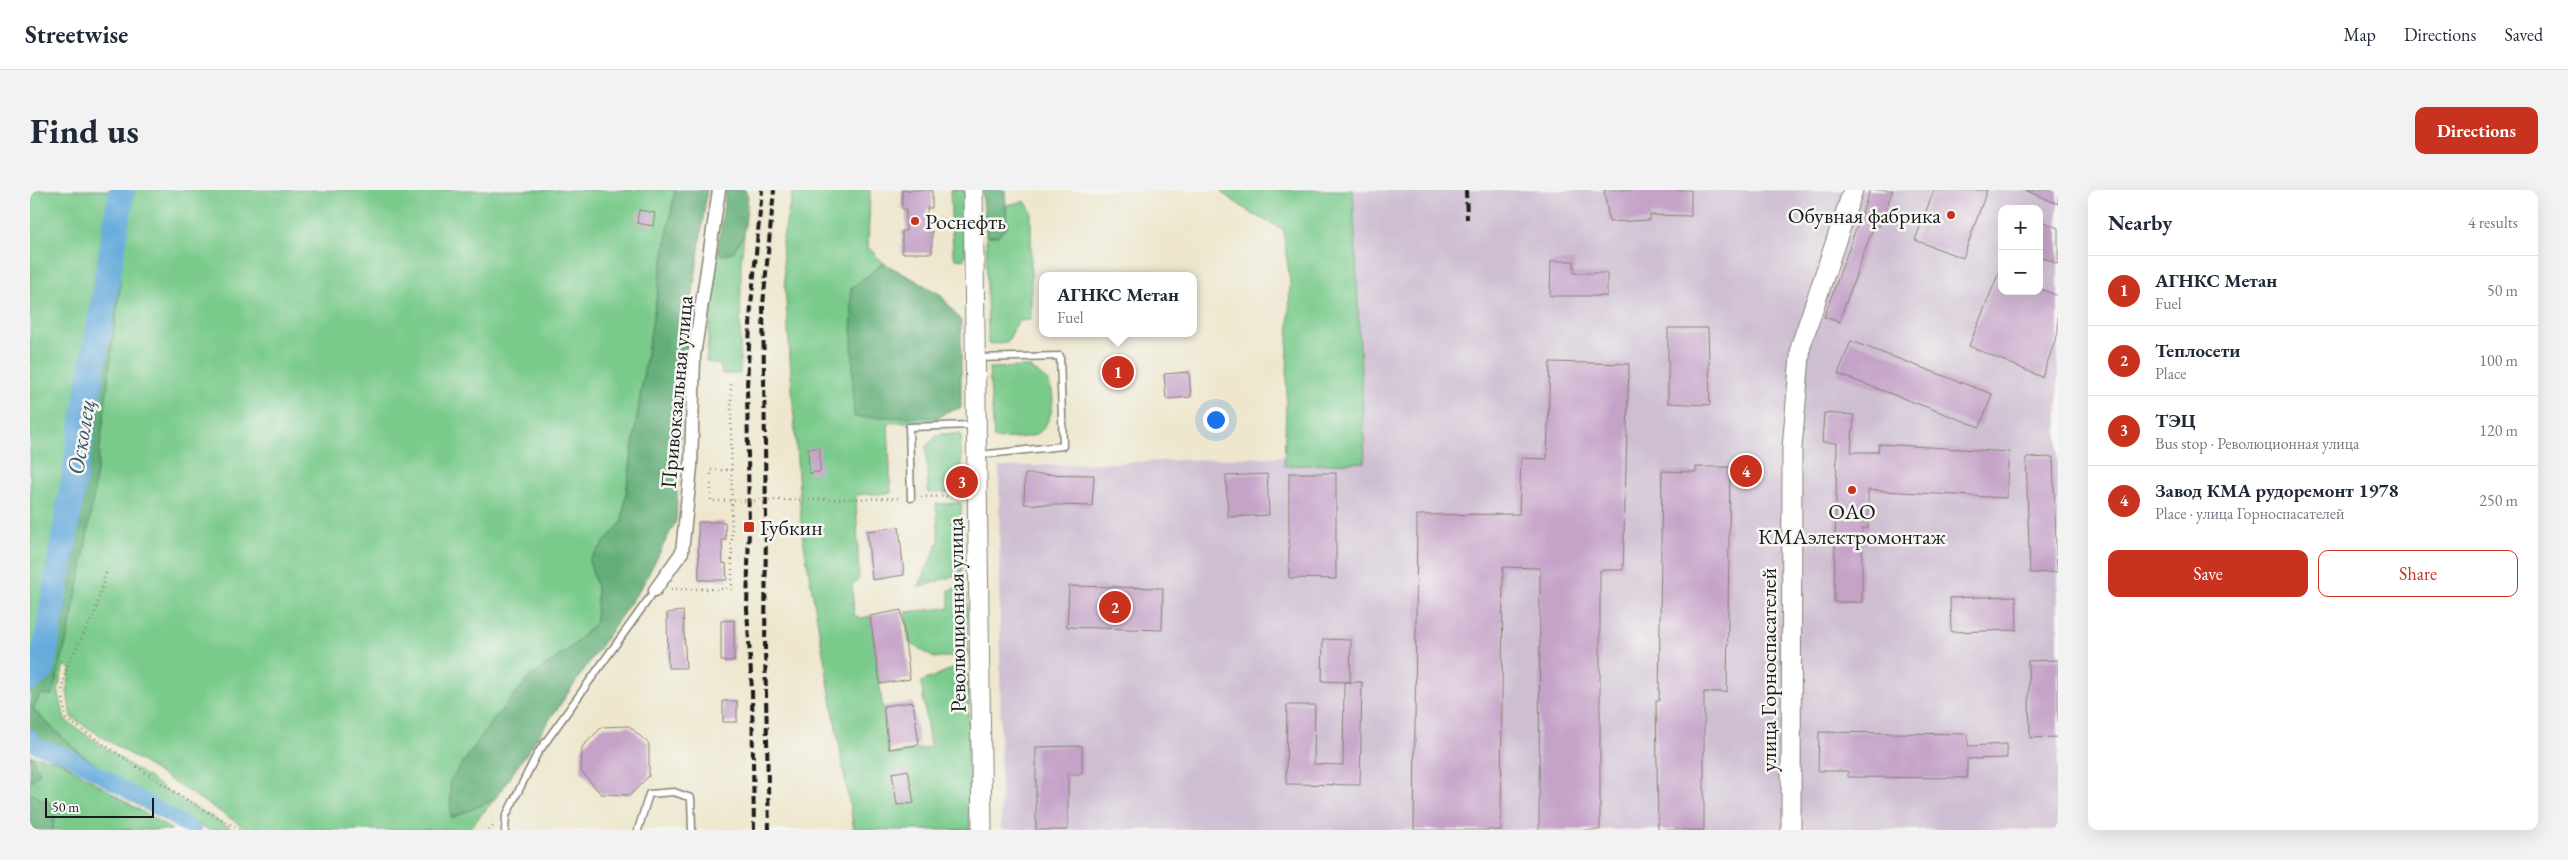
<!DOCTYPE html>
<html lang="en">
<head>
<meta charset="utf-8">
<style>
  :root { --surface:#fff; --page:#f2f2f3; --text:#1f2937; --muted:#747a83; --line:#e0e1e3; --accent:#c8321e }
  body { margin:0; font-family:"EB Garamond",serif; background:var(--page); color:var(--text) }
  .controls { position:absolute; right:15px; top:15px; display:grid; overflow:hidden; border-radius:10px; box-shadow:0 5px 20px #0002 }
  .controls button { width:45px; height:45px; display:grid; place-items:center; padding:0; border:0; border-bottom:1px solid var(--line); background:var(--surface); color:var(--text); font:25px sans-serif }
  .scale { position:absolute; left:15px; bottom:12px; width:109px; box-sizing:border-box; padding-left:5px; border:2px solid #1c1c1c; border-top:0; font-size:14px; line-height:18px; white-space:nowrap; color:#1c1c1c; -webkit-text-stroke:4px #f6f6f2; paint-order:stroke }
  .you { position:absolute; left:1185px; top:229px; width:18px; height:18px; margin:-12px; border:4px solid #fff; border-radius:50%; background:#1a73e8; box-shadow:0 0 0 8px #1a73e833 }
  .badge { display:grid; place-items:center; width:32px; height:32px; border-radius:50%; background:var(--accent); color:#fff; font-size:16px; font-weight:700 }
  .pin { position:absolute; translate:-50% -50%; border:2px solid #fff; box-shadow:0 1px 5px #0006 }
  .popup { position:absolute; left:1009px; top:82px; width:158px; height:65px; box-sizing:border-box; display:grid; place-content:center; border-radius:10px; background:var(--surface); filter:drop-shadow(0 1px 4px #0005); font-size:16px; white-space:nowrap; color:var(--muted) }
  .popup b { font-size:19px; color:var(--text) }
  .popup::after { content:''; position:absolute; left:50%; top:100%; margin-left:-10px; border:10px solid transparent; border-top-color:var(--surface) }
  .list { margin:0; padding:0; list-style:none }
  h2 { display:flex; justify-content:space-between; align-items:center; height:65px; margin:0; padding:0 20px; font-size:21px }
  h2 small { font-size:16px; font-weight:400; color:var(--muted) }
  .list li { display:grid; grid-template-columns:32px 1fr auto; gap:15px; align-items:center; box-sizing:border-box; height:70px; padding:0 20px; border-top:1px solid var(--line) }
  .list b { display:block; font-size:19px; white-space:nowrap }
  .list p { margin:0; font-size:16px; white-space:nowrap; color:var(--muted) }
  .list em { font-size:16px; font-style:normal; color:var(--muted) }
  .actions { display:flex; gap:10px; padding:15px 20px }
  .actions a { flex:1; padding:11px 0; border:1px solid var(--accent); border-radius:10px; text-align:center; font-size:18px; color:var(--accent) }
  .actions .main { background:var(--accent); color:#fff }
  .map { position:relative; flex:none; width:2028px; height:640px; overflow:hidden; border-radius:10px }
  header { display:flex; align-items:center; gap:30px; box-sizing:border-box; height:70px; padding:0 25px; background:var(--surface); border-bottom:1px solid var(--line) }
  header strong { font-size:24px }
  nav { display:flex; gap:28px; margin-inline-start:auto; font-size:18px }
  .intro { display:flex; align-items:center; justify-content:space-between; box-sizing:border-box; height:120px; padding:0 30px }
  h1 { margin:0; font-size:35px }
  .button { padding:12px 22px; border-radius:10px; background:var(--accent); color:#fff; font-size:18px; font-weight:700 }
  main { display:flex; gap:30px; padding:0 30px }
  aside { flex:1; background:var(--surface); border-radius:10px; box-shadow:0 5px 20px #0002 }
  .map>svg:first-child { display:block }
  .industrial { fill:#cebed2; fill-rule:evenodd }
  .green { fill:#79ca8b; stroke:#4a7354 }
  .forest { fill:#62ae77; stroke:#3f654a }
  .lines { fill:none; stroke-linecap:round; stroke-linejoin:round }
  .canal { stroke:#66acdc; stroke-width:15 }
  .river { stroke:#66acdc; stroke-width:26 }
  .building { fill:#c5a2c8 }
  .lane-casing { stroke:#858274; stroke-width:9 }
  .street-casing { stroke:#858274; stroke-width:15 }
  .secondary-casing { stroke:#858274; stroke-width:21 }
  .path { stroke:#858274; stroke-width:2.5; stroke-dasharray:1 4; stroke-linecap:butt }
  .lane { stroke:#fff; stroke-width:6 }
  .street { stroke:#fff; stroke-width:12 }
  .secondary { stroke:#fff; stroke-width:19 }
  .rail { stroke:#1c1c1c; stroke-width:4; stroke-dasharray:8 4; stroke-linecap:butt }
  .path-bridge { stroke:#858274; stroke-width:2.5; stroke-dasharray:1 4; stroke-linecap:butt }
  .poi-dot { fill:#c8321e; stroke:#f6f6f2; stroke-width:2 }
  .labels { text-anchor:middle; stroke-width:5; stroke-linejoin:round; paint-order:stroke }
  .poi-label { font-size:22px; fill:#1c1c1c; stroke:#f6f6f2; text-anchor:start }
  .street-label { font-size:22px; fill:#1c1c1c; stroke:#f6f6f2 }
  .water-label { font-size:24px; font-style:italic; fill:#3a5669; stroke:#f6f6f2 }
</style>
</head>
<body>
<header>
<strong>Streetwise</strong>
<nav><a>Map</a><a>Directions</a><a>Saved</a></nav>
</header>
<div class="intro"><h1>Find us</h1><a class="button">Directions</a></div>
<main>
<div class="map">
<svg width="2028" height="640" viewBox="0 0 2028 640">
  <rect width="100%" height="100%" fill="#f6f6f2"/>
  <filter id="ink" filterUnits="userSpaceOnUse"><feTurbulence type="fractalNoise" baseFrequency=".02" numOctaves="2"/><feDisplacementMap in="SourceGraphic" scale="10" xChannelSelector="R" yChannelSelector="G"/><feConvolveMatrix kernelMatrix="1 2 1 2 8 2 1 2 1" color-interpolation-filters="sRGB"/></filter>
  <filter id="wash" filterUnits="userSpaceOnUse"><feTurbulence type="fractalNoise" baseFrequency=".0096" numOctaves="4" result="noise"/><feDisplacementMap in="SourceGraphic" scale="20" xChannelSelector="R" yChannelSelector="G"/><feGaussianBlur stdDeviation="1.12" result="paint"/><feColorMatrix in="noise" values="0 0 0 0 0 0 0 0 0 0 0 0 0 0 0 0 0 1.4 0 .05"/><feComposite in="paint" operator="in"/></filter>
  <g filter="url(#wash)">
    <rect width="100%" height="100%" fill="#eee7cd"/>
    <path class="industrial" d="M1307,0H2028V640H971L969,277L1316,264ZM1972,19H2009V101H1972Z"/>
    <g class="green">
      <polygon points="0,0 100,0 91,59 101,0 645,0 613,187 592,332 559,370 567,398 566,432 543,456 500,487 462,531 421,628 465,609 438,640 219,640 41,527 37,501 40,479 34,474 28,499 35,530 148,608 204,640 179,640 114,608 51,564 3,520 10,505 0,504"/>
      <polygon points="763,0 840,0 838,57 854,73 821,98 824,227 910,227 906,231 858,233 861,303 826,305 829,389 822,395 824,425 832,428 840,426 859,564 900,557 891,492 926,477 938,484 940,640 824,640 772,343 752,52"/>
      <polygon points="920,0 934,0 936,65 933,70 926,69 923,64"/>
      <polygon points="1193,0 1323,0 1335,272 1254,276 1260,93 1253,39 1224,25 1192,3"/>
      <polygon points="995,11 1001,21 1001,130 988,131 977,153 958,154 956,46 968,46 977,36 976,15"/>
      <polygon points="714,45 711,73 710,184 692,184 690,175 676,171 688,57 691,65 702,63"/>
      <path d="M998,177C1006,182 1018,188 1021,198C1026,212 1020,236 1007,244C1000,249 973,248 964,249L959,178Z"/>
      <polygon points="909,244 931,244 932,280 923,281 923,302 898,303 896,256"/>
      <polygon points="931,313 932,383 888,398 909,351 906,314"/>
      <polygon points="925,398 937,405 938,465 904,468 879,452 875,422 919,418 919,400"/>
      <polygon points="1,566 30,571 142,640 23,640 25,616 0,603 0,592 10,582"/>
    </g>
    <g class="forest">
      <path d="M87,0H101L90,64V95C72,232 61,373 22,505H10L3,520L51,564L114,608L75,587L61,588L26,555H0V480L7,477Z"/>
      <polygon points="645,0 677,0 654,172 646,331 614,393 465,609 421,628 420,591 462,531 500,487 543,456 566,432 567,398 559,370 592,332 613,187"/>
      <polygon points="696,0 715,0 718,6 714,45 702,63 691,65 688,57"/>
      <polygon points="952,0 975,0 977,36 968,46 956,46"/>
      <polygon points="854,73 910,104 931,131 931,218 916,222 910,227 824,227 821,98"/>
      <polygon points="0,564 10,583 0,592"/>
      <polygon points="0,603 25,616 23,640 0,640"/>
    </g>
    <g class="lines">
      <polyline class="canal" points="0,547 6,556 36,565 164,640"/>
      <polyline class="river" points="0,488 12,479 92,0"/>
    </g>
    <g id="blocks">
      <g class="building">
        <polygon points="872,0 902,0 902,18 897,18 897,41 902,41 902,63 872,63 872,41 876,41 876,19 872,19"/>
        <polygon points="1574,0 1661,0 1661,26 1620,25 1620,30 1579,32"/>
        <polygon points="1840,0 1863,0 1849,37 1844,35 1809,132 1794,127"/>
        <polygon points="1904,0 1957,0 1933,68 1885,50"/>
        <polygon points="1995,0 2028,0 2028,14"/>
        <polygon points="609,20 625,23 623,36 607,33"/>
        <polygon points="2009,30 2028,38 2028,74 2009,66"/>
        <polygon points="1521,71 1544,71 1544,83 1577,83 1577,106 1520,106"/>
        <polygon points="1972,75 1972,101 2009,101 2009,98 2028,106 2028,143 2012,187 1939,156"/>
        <polygon points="1638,138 1678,138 1680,215 1638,213"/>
        <polygon points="1821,151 1962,204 1950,237 1808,184"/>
        <polygon points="1520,172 1599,174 1593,380 1570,380 1570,640 1509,640 1510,378 1473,377 1471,640 1384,640 1387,325 1489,324 1491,268 1517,269"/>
        <polygon points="1159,182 1161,207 1136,209 1134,184"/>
        <polygon points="1794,223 1824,225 1821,262 1848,262 1849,254 1979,262 1976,308 1838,300 1838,338 1832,338 1832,412 1804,412 1807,253 1792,252"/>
        <polygon points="778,258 790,258 790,282 779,283"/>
        <polygon points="2023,267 2027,382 2000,383 1996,268"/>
        <polygon points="1666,277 1700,277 1697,502 1674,502 1674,640 1628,640 1626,511 1629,511 1632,281 1666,282"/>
        <polygon points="1259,283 1306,283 1306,389 1259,388"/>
        <polygon points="995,284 1064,285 1062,316 994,314"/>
        <polygon points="1237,284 1239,325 1198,327 1196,286"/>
        <polygon points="668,332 695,332 696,350 692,350 693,374 696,373 697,390 669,390"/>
        <polygon points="869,337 874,385 842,390 837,341"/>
        <polygon points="1039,396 1133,398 1132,440 1037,437"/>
        <polygon points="1986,406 1987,440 1921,442 1920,408"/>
        <polygon points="871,420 880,489 850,494 840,426"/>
        <polygon points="653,421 656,478 638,478 637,423"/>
        <polygon points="704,430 704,471 691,471 691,431"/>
        <polygon points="1293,449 1321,450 1320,492 1292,491"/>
        <polygon points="2028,470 2028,547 2000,548 1998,471"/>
        <polygon points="1314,492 1332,492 1330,595 1256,594 1257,515 1285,515 1284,574 1313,575"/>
        <rect x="693" y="511" width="14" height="21"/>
        <polygon points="883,512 889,555 859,559 853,516"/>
        <polygon points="599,536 619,554 619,586 600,605 571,604 551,581 552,557 572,537"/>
        <polygon points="1789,542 1938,544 1938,556 1977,554 1977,568 1937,569 1937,588 1818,587 1818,581 1788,581"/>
        <polygon points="1052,556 1052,584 1038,584 1038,640 1006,640 1006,557"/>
        <polygon points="878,580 884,613 867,615 862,583"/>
      </g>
    </g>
  </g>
  <g filter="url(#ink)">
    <use href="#blocks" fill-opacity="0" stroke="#858274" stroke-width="1"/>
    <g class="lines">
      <defs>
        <g id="lane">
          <polyline points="947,168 1030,166 1033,256 949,265"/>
          <polyline points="881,308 879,237 943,235"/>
          <polyline points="475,640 476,626 507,564 625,400"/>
          <polyline points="608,640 619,604 644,602 661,608 662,640"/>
        </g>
        <polyline id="street" points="625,400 652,362 661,277 664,166 689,0"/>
        <g id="secondary">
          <polyline points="943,0 952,640"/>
          <polyline points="1761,640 1762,258 1771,155 1823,0"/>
        </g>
      </defs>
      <use href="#lane" class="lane-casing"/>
      <use href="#street" class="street-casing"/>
      <use href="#secondary" class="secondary-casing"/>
      <g class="path">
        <polyline points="891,307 929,306"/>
        <polyline points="822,309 870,308"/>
        <polyline points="76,383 65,423 38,473 32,499 36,529 149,605 210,640"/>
        <polyline points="641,399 702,399 701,192"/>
        <polyline points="458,640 465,635"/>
      </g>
      <use href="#lane" class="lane"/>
      <use href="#street" class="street"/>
      <use href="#secondary" class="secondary"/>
      <g class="rail">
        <polyline points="1436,0 1437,29"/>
        <polyline points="724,640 722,500 717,419 719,337 717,196 721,116 732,0"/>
        <polyline points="739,640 735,460 736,326 733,115 744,0"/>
      </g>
      <polyline class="path-bridge" points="702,280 681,280 681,311 822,309"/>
    </g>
  </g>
  <g class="poi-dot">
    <circle cx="1921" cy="25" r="5"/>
    <circle cx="885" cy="31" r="5"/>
    <circle cx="1822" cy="300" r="5"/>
    <rect x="713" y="331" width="12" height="12" rx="2.5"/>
  </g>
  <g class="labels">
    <g class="poi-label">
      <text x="1911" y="33" text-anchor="end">Обувная фабрика</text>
      <text x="895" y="39">Роснефть</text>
      <text x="1822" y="329" text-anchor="middle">ОАО<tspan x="1822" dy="25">КМАэлектромонтаж</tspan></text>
      <text x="730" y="345">Губкин</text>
    </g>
    <g class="street-label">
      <text transform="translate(646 202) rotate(-85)" y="8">Привокзальная улица</text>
      <text transform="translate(926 425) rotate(-91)" y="8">Революционная улица</text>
      <text transform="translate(1738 480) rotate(-90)" y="8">улица Горноспасателей</text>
    </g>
    <g class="water-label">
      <text transform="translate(51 247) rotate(-81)" y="8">Осколец</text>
    </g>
  </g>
</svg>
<div class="controls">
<button>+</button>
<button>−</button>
</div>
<div class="scale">50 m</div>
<div class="you"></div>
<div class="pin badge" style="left:1088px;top:182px">1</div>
<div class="popup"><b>АГНКС Метан</b>Fuel</div>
<div class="pin badge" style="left:1085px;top:417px">2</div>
<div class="pin badge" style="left:932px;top:292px">3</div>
<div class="pin badge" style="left:1716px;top:281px">4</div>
</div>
<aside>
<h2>Nearby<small>4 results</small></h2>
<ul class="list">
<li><span class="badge">1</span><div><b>АГНКС Метан</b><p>Fuel</p></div><em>50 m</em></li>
<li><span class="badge">2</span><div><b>Теплосети</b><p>Place</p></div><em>100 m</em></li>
<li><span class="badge">3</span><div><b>ТЭЦ</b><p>Bus stop · Революционная улица</p></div><em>120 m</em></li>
<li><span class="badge">4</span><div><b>Завод КМА рудоремонт 1978</b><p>Place · улица Горноспасателей</p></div><em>250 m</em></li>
</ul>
<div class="actions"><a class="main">Save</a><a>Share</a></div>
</aside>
</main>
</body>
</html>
